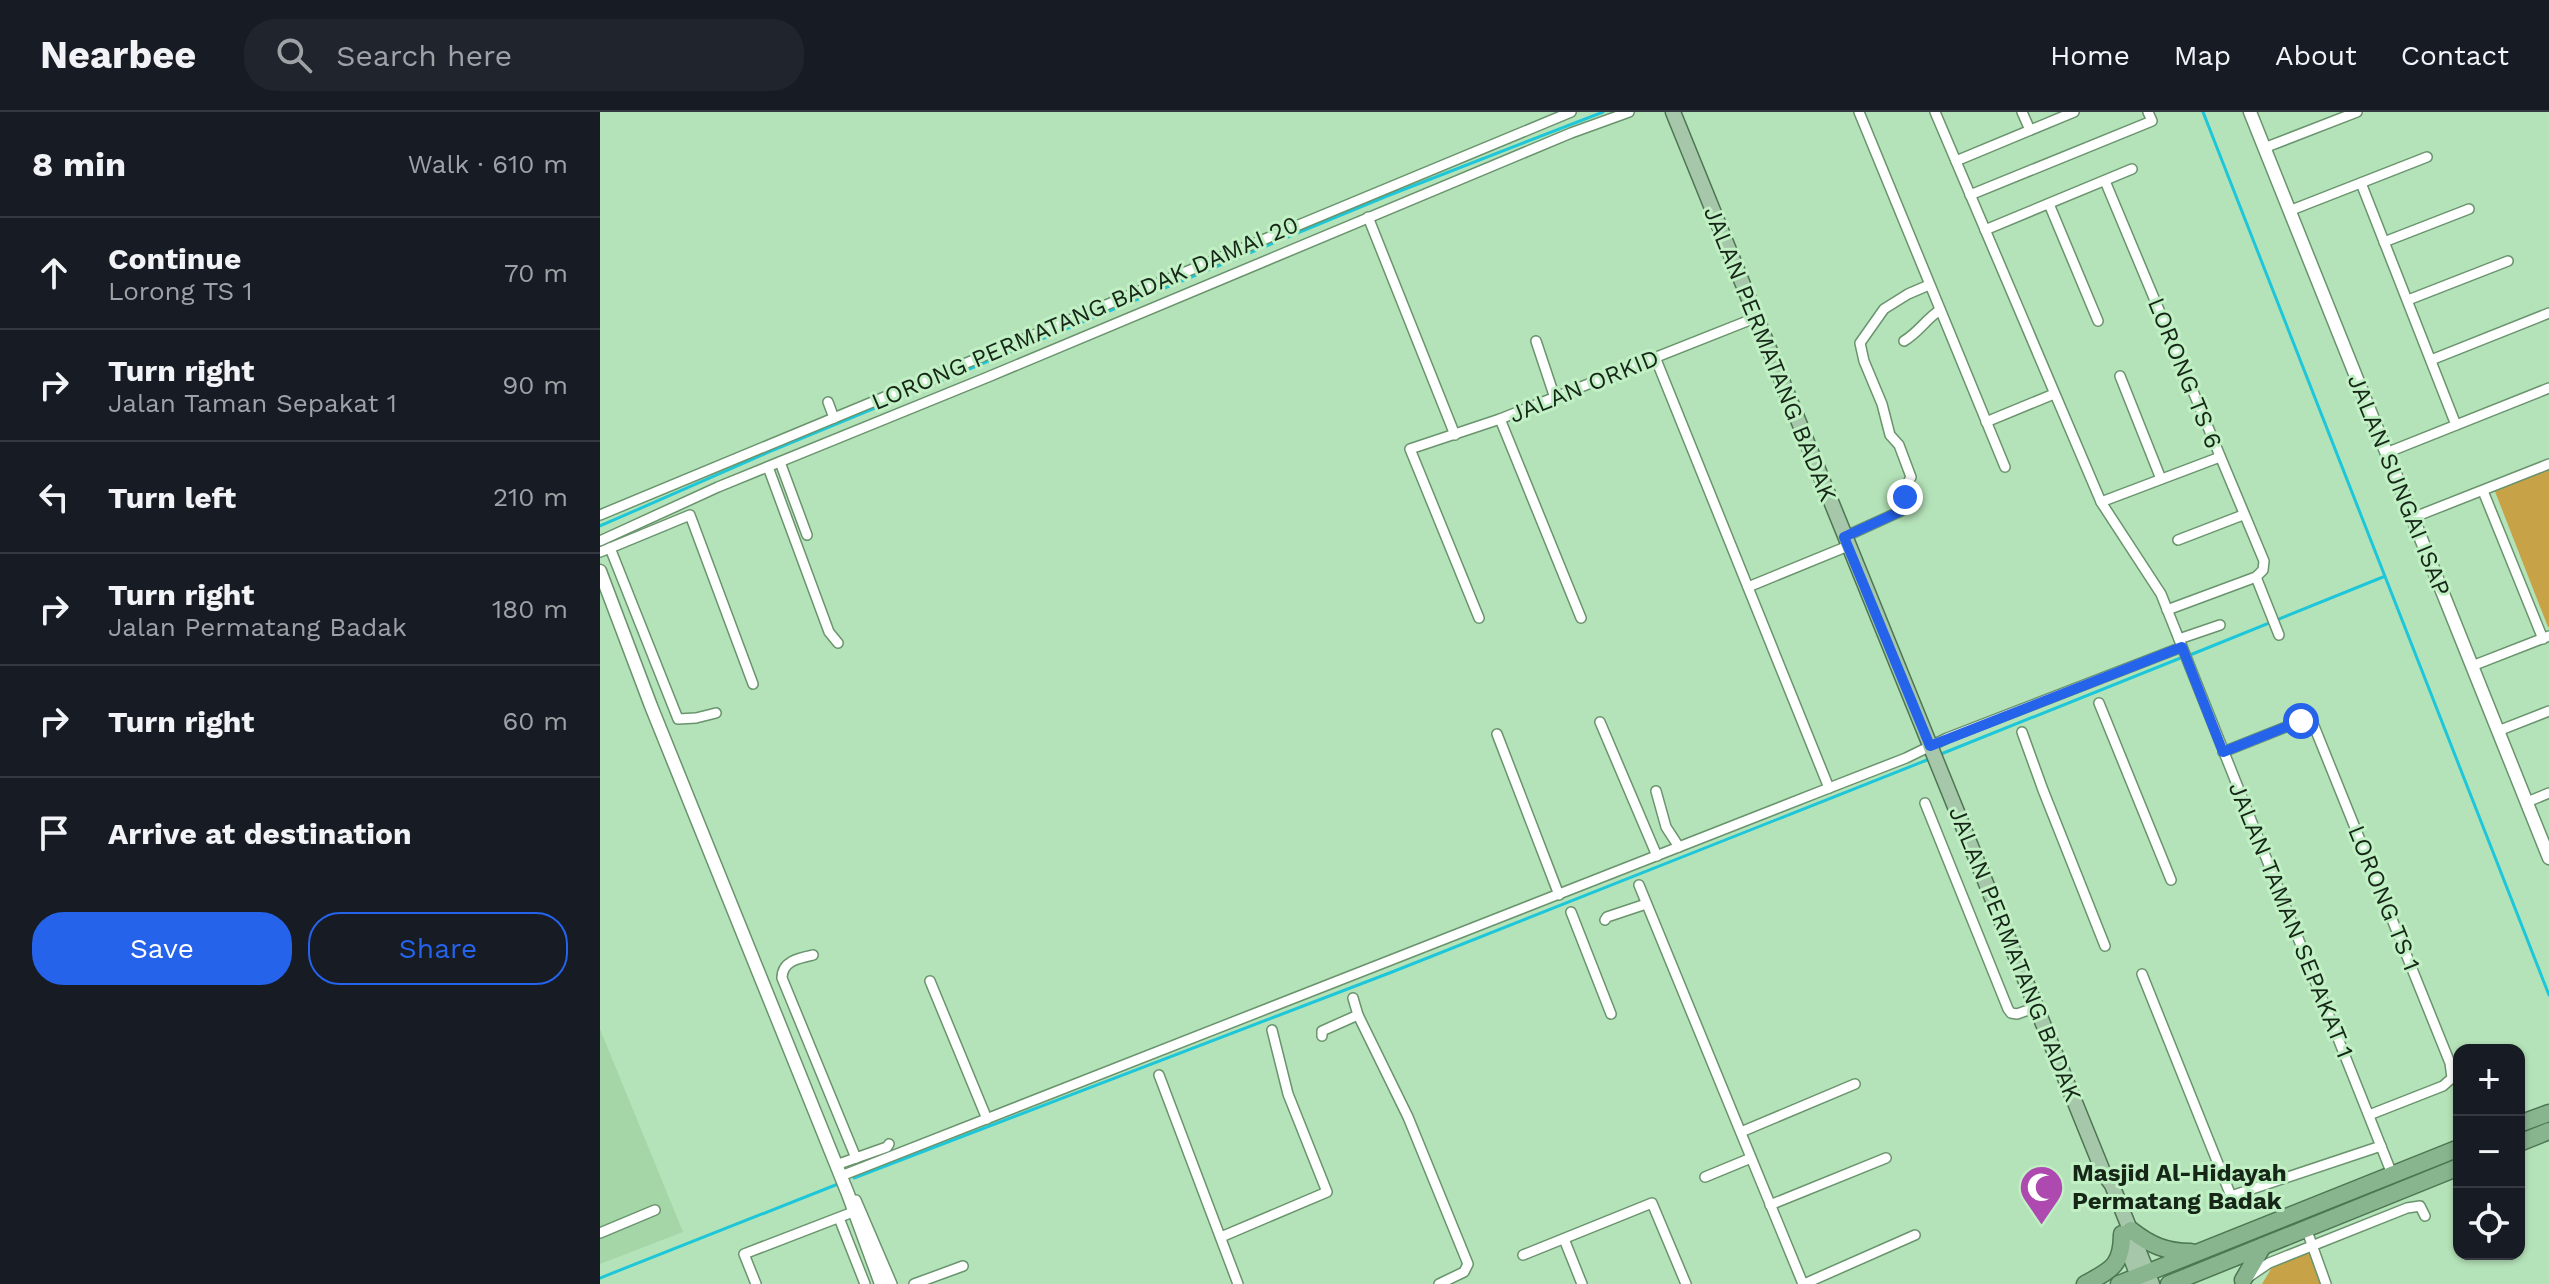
<!DOCTYPE html>
<html lang="en">
<head>
<meta charset="utf-8">
<style>
  :root { --surface:#171b24; --page:#20242c; --text:#f1f3f6; --muted:#9ea1a6; --line:#363941; --accent:#2563eb }
  body { margin:0; font-family:"Work Sans",sans-serif; background:var(--page); color:var(--text) }
  .controls { position:absolute; right:24px; bottom:24px; display:grid; overflow:hidden; border-radius:16px; box-shadow:0 2px 6px #0004 }
  .controls button { width:72px; height:72px; display:grid; place-items:center; padding:0; border:0; border-bottom:2px solid var(--line); background:var(--surface); color:var(--text); font:40px sans-serif }
  .stop { position:absolute; width:24px; height:24px; margin:-18px; border:6px solid #2563eb; border-radius:50%; background:#fff }
  .stop.end { background:#2563eb; border-color:#fff; box-shadow:0 2px 8px #0008 }
  .list { margin:0; padding:0; list-style:none }
  h2 { display:flex; justify-content:space-between; align-items:center; height:104px; margin:0; padding:0 32px; font-size:34px }
  h2 small { font-size:26px; font-weight:400; color:var(--muted) }
  .list li { display:grid; grid-template-columns:52px 1fr auto; gap:24px; align-items:center; box-sizing:border-box; height:112px; padding:0 32px; border-top:2px solid var(--line) }
  .list b { display:block; font-size:30px; white-space:nowrap }
  .list p { margin:0; font-size:26px; white-space:nowrap; color:var(--muted) }
  .list em { font-size:26px; font-style:normal; color:var(--muted) }
  .actions { display:flex; gap:16px; padding:24px 32px }
  .actions a { flex:1; padding:18px 0; border:2px solid var(--accent); border-radius:32px; text-align:center; font-size:28px; color:var(--accent) }
  .actions .main { background:var(--accent); color:#fff }
  .icon { flex:none; width:44px; height:44px; fill:none; stroke:currentColor; stroke-width:2; stroke-linecap:round; stroke-linejoin:round }
  .map { position:relative; flex:none; width:1949px; height:1172px; overflow:hidden }
  header { display:flex; align-items:center; gap:48px; box-sizing:border-box; height:112px; padding:0 40px; background:var(--surface); border-bottom:2px solid var(--line) }
  header strong { font-size:38px }
  nav { display:flex; gap:44px; margin-inline-start:auto; font-size:28px }
  .search { width:560px; height:72px; background:var(--page); display:flex; align-items:center; gap:20px; box-sizing:border-box; padding:0 28px; border-radius:32px; color:var(--muted); font-size:30px }
  main { display:flex }
  aside { flex:1; background:var(--surface) }
  .map>svg:first-child { display:block }
  .built { fill:#a4d6a8 }
  .green { fill:#c7a247 }
  .lines { fill:none; stroke-linecap:round; stroke-linejoin:round }
  .stream { stroke:#1ec6d9; stroke-width:3 }
  .minor-casing { stroke:#69946d; stroke-width:12 }
  .tertiary-casing { stroke:#69946d; stroke-width:15 }
  .primary-casing { stroke:#4d7652; stroke-width:17 }
  .trunk-casing { stroke:#4d7652; stroke-width:19 }
  .minor { stroke:#fff; stroke-width:9 }
  .tertiary { stroke:#fff; stroke-width:12 }
  .primary { stroke:#a6c7aa; stroke-width:14 }
  .trunk { stroke:#88b48e; stroke-width:16 }
  .route { stroke:#2563eb; stroke-width:10 }
  .labels { text-anchor:middle; stroke-width:6; stroke-linejoin:round; paint-order:stroke }
  .street-label { font-size:24px; fill:#162718; stroke:#c2f0c5 }
  .poi-label { font-size:24px; font-weight:bold; fill:#162718; stroke:#c2f0c5; text-anchor:start }
</style>
</head>
<body>
<header>
<strong>Nearbee</strong>
<div class="search"><svg class="icon" aria-label="search" viewBox="0 0 24 24"><circle cx="10" cy="10" r="6"/><path d="M15 15l6 6"/></svg>Search here</div>
<nav><a>Home</a><a>Map</a><a>About</a><a>Contact</a></nav>
</header>
<main>
<aside>
<h2>8 min<small>Walk · 610 m</small></h2>
<ul class="list">
<li><svg class="icon" aria-label="ahead" viewBox="0 0 24 24"><path d="M12 20V5M6 11l6-6 6 6"/></svg><div><b>Continue</b><p>Lorong TS 1</p></div><em>70 m</em></li>
<li><svg class="icon" aria-label="right" viewBox="0 0 24 24"><path d="M7 20v-9h11M14 6l5 5-5 5"/></svg><div><b>Turn right</b><p>Jalan Taman Sepakat 1</p></div><em>90 m</em></li>
<li><svg class="icon" aria-label="left" viewBox="0 0 24 24"><path d="M17 20v-9H6M10 6l-5 5 5 5"/></svg><div><b>Turn left</b></div><em>210 m</em></li>
<li><svg class="icon" aria-label="right" viewBox="0 0 24 24"><path d="M7 20v-9h11M14 6l5 5-5 5"/></svg><div><b>Turn right</b><p>Jalan Permatang Badak</p></div><em>180 m</em></li>
<li><svg class="icon" aria-label="right" viewBox="0 0 24 24"><path d="M7 20v-9h11M14 6l5 5-5 5"/></svg><div><b>Turn right</b></div><em>60 m</em></li>
<li><svg class="icon" aria-label="arrive" viewBox="0 0 24 24"><path d="M6 21V4h12l-3 4 3 4H6"/></svg><div><b>Arrive at destination</b></div></li>
</ul>
<div class="actions"><a class="main">Save</a><a>Share</a></div>
</aside>
<div class="map">
<svg width="1949" height="1172" viewBox="0 0 1949 1172">
  <rect width="100%" height="100%" fill="#b5e3b9"/>
  <polygon class="built" points="0,917 83,1120 0,1152"/>
  <g class="green">
    <polygon points="1949,356 1949,515 1948,515 1894,377"/>
    <polygon points="1711,1140 1723,1172 1662,1172 1674,1152"/>
  </g>
  <g class="lines">
    <g class="stream">
      <polyline points="1603,0 1949,883"/>
      <polyline points="0,414 169,340 787,84 1003,0"/>
      <polyline points="1590,543 1783,465"/>
      <polyline points="1341,642 1583,545"/>
      <polyline points="254,1066 792,860 1327,648"/>
      <polyline points="0,1166 238,1072"/>
    </g>
    <defs>
      <g id="minor">
        <polyline points="1259,0 1405,355"/>
        <polyline points="1335,0 1501,390 1561,482 1792,1062"/>
        <polyline points="1422,0 1430,18"/>
        <polyline points="1664,36 1757,0"/>
        <polyline points="1356,49 1474,0"/>
        <polyline points="1505,69 1664,449 1663,458 1656,465 1567,498"/>
        <polyline points="1761,71 1856,313"/>
        <polyline points="1370,83 1552,9 1548,0"/>
        <polyline points="1449,92 1498,209"/>
        <polyline points="1689,99 1827,45"/>
        <polyline points="768,105 855,323"/>
        <polyline points="1385,118 1532,57"/>
        <polyline points="1784,130 1869,97"/>
        <polyline points="1808,188 1908,149"/>
        <polyline points="936,229 955,286"/>
        <path d="M1304,229C1319,220 1326,207 1340,198"/>
        <polyline points="1055,245 1229,676"/>
        <polyline points="1831,248 1949,201"/>
        <polyline points="1520,264 1561,367"/>
        <polyline points="228,290 234,306"/>
        <polyline points="900,307 981,506"/>
        <polyline points="1386,310 1454,282"/>
        <polyline points="1786,341 1949,276"/>
        <polyline points="180,350 207,423"/>
        <polyline points="168,355 229,520 238,531"/>
        <polyline points="1883,379 1943,527"/>
        <polyline points="1501,390 1620,345"/>
        <polyline points="0,403 971,0"/>
        <polyline points="1812,406 1949,352"/>
        <polyline points="1244,425 1301,399 1305,390 1304,378 1311,365 1299,333 1290,323 1282,292 1264,249 1260,231 1284,197 1308,182 1329,173"/>
        <polyline points="1578,428 1643,403"/>
        <polyline points="0,429 118,375 388,265 971,21 1029,0"/>
        <polyline points="10,436 90,403 153,572"/>
        <polyline points="0,440 10,436 78,607 96,606 116,601"/>
        <polyline points="1656,465 1679,523"/>
        <polyline points="1148,475 1248,434"/>
        <polyline points="879,506 810,337 900,307 1155,206"/>
        <polyline points="1579,527 1620,513"/>
        <polyline points="1872,554 1949,524"/>
        <polyline points="1499,591 1571,768"/>
        <polyline points="1000,610 1057,744"/>
        <polyline points="1898,619 1949,599"/>
        <polyline points="1422,620 1443,678 1505,834"/>
        <polyline points="897,622 959,783"/>
        <polyline points="1623,640 1701,609 1708,609 1714,614 1850,951 1852,966 1843,974 1769,1003"/>
        <polyline points="1056,679 1066,715 1079,735"/>
        <polyline points="1927,690 1949,681"/>
        <polyline points="1325,691 1408,897 1411,901 1417,902 1437,895"/>
        <polyline points="1039,773 1203,1172"/>
        <polyline points="971,800 1011,902"/>
        <polyline points="1005,808 1007,805 1046,792"/>
        <path d="M213,843C199,846 182,849 182,866L256,1046"/>
        <polyline points="1542,862 1631,1084 1781,1034"/>
        <polyline points="330,869 387,1007"/>
        <polyline points="753,886 758,903 808,1005 868,1152 864,1160 839,1172"/>
        <polyline points="722,924 722,919 758,903"/>
        <polyline points="559,963 638,1172"/>
        <polyline points="1141,1020 1255,972"/>
        <polyline points="236,1053 287,1035 289,1032"/>
        <polyline points="241,1064 1229,676 1306,646 1347,626 1582,535"/>
        <polyline points="1105,1065 1151,1046"/>
        <polyline points="256,1088 292,1172"/>
        <polyline points="1170,1093 1286,1046"/>
        <polyline points="239,1106 265,1172"/>
        <polyline points="1706,1116 1726,1172"/>
        <polyline points="0,1121 55,1098"/>
        <polyline points="621,1125 727,1080 688,982 672,918"/>
        <polyline points="964,1127 982,1172"/>
        <polyline points="923,1143 1052,1091 1086,1172"/>
        <polyline points="1650,1164 1669,1151 1807,1096 1820,1094 1825,1104"/>
        <polyline points="156,1172 144,1142 253,1100"/>
        <polyline points="314,1172 363,1154"/>
        <polyline points="1204,1172 1315,1123"/>
      </g>
      <g id="tertiary">
        <polyline points="1650,0 1949,746"/>
        <polyline points="0,459 51,594 248,1082 281,1172"/>
      </g>
      <g id="primary">
        <polyline points="1073,0 1504,1062 1512,1073 1552,1172"/>
        <polyline points="1522,1123 1541,1172"/>
      </g>
      <g id="trunk">
        <polyline points="1919,1012 1949,1001"/>
        <polyline points="1919,1031 1949,1019"/>
        <path d="M1531,1118C1550,1133 1566,1140 1591,1140"/>
        <polyline points="1643,1168 1663,1134"/>
        <path d="M1485,1172C1511,1158 1522,1154 1522,1122"/>
        <polyline points="1519,1172 1859,1036"/>
        <polyline points="1569,1172 1859,1055"/>
      </g>
    </defs>
    <use href="#minor" class="minor-casing"/>
    <use href="#tertiary" class="tertiary-casing"/>
    <use href="#primary" class="primary-casing"/>
    <use href="#trunk" class="trunk-casing"/>
    <use href="#minor" class="minor"/>
    <use href="#tertiary" class="tertiary"/>
    <use href="#primary" class="primary"/>
    <use href="#trunk" class="trunk"/>
  </g>
  <g class="lines">
    <polyline class="route" points="1305,385 1301,399 1244,425 1330,634 1582,535 1623,640 1701,609"/>
  </g>
  <defs>
    <symbol id="mosque-pin" viewBox="-11 -11 22 30"><path d="M0 17L-7.5 6A9.5 9.5 0 1 1 7.5 6Z" fill="#ad49af" stroke="#c2f0c5"/><path d="M3.5-4.9A6 6 0 1 0 3.5 4.9A5 5 0 1 1 3.5-4.9Z" fill="#fff"/></symbol>
  </defs>
  <g fill-rule="evenodd">
    <use href="#mosque-pin" x="1416" y="1050" width="51" height="69"/>
  </g>
  <g class="labels">
    <g class="street-label">
      <text transform="translate(485 201) rotate(-23)" y="8">LORONG PERMATANG BADAK DAMAI 20</text>
      <text transform="translate(1170 242) rotate(68)" y="8">JALAN PERMATANG BADAK</text>
      <text transform="translate(1585 261) rotate(68)" y="8">LORONG TS 6</text>
      <text transform="translate(984 274) rotate(-22)" y="8">JALAN ORKID</text>
      <text transform="translate(1799 373) rotate(68)" y="8">JALAN SUNGAI ISAP</text>
      <text transform="translate(1784 786) rotate(68)" y="8">LORONG TS 1</text>
      <text transform="translate(1691 808) rotate(68)" y="8">JALAN TAMAN SEPAKAT 1</text>
      <text transform="translate(1415 842) rotate(68)" y="8">JALAN PERMATANG BADAK</text>
    </g>
    <g class="poi-label">
      <text x="1472" y="1069">Masjid Al-Hidayah<tspan x="1472" dy="28">Permatang Badak</tspan></text>
    </g>
  </g>
</svg>
<div class="controls">
<button>+</button>
<button>−</button>
<button><svg class="icon" aria-label="locate" viewBox="0 0 24 24"><circle cx="12" cy="12" r="6"/><path d="M12 2v4M12 18v4M2 12h4M18 12h4"/></svg></button>
</div>
<div class="stop" style="left:1701px;top:609px"></div>
<div class="stop end" style="left:1305px;top:385px"></div>
</div>
</main>
</body>
</html>
